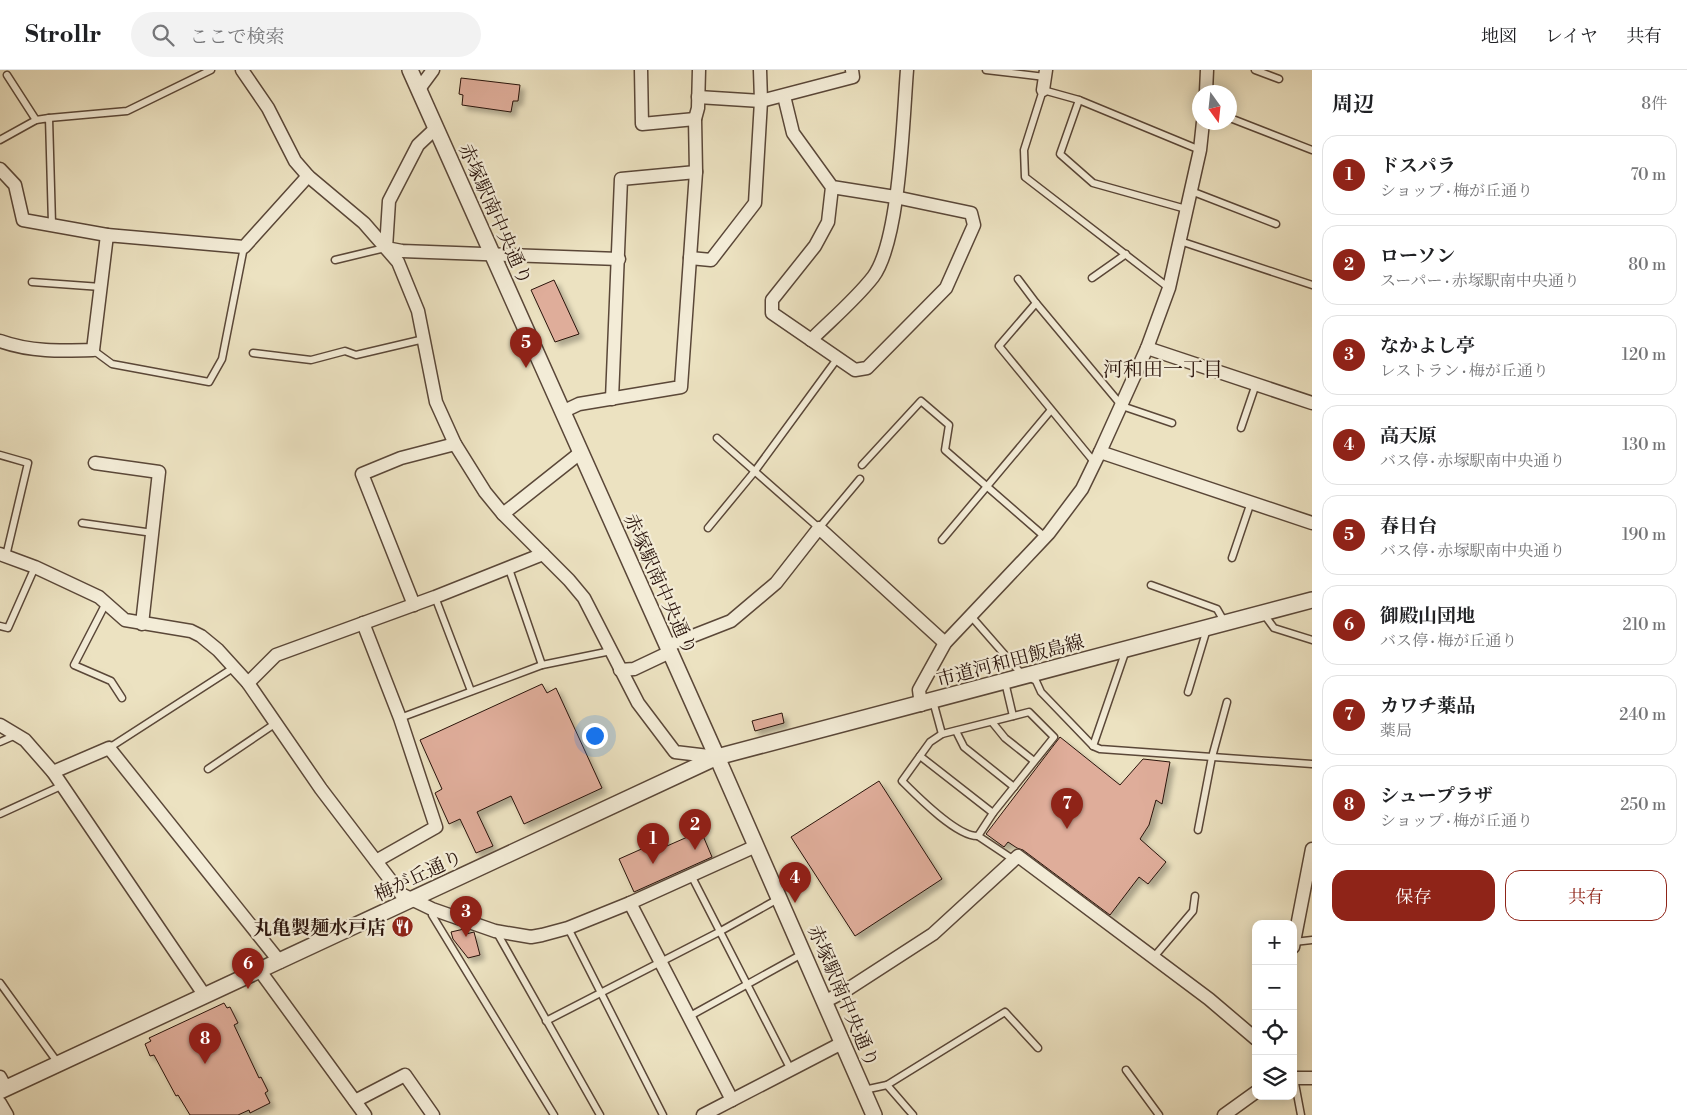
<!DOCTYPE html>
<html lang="ja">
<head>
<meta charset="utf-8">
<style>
  :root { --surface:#fff; --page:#f2f2f2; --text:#202124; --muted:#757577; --line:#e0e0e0; --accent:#8f2418 }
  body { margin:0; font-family:"Libre Bodoni","Noto Serif JP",serif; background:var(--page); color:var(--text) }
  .controls { position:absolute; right:15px; bottom:15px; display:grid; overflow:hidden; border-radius:10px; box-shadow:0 2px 12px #0003 }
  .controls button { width:45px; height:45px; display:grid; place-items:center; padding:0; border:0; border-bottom:1px solid var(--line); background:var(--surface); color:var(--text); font:25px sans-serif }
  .compass { position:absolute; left:1192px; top:15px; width:45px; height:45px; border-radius:50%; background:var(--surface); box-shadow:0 2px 12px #0003; rotate:165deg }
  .you { position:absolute; left:594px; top:665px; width:18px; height:18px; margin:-12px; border:4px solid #fff; border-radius:50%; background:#1a73e8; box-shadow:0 0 0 8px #1a73e833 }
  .badge { display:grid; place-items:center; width:32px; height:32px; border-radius:50%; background:var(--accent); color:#fff; font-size:16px; font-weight:700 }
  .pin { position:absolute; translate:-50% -41px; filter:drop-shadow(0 1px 2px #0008) }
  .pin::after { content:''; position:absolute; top:26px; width:18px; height:15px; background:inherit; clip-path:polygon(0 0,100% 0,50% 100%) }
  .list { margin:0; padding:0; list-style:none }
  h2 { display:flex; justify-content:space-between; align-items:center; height:65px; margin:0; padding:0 20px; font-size:21px }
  h2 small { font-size:16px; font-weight:400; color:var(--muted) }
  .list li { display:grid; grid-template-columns:32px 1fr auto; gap:15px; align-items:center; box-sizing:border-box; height:80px; margin:0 10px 10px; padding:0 10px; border:1px solid var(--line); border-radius:15px }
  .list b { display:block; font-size:19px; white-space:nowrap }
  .list p { margin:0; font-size:16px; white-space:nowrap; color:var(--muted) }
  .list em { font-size:16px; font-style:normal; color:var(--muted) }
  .actions { display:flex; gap:10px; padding:15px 20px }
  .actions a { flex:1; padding:11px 0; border:1px solid var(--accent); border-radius:15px; text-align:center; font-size:18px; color:var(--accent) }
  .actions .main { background:var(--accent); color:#fff }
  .icon { flex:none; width:28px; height:28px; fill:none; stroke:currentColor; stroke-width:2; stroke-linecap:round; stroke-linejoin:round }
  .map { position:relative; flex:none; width:1312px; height:1045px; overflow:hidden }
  header { display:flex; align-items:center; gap:30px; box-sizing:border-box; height:70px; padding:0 25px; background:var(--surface); border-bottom:1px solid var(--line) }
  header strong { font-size:24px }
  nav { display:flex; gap:28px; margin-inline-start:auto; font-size:18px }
  .search { width:350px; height:45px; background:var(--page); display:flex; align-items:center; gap:12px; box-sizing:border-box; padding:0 18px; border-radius:28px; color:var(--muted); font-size:19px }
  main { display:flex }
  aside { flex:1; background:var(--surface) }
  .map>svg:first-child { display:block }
  .building { fill:#dfad9a; stroke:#29130b; filter:url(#shadow) }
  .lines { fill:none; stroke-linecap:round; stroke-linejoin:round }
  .service-casing { stroke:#5a4738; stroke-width:9 }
  .minor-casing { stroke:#5a4738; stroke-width:15 }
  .tertiary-casing { stroke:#5a4738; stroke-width:18 }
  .service { stroke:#f3ecd7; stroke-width:6 }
  .minor { stroke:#f3ecd7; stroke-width:12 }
  .tertiary { stroke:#f3ecd7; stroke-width:15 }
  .labels { text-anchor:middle; stroke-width:4.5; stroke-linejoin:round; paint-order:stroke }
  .street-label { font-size:19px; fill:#29130b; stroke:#f3ecd7 }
  .poi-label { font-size:19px; font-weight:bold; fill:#29130b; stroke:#f3ecd7; text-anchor:end }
  .neighbourhood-label { font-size:20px; fill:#29130b; stroke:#f3ecd7 }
</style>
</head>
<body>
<header>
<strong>Strollr</strong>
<div class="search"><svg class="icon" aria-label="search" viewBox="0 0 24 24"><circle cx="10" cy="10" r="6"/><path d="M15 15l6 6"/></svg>ここで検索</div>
<nav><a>地図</a><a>レイヤ</a><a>共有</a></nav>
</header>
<main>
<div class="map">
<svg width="1312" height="1045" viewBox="0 0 1312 1045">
  <defs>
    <filter id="shadow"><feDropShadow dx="4.5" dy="4.5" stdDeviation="2.5" flood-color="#0004"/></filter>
  </defs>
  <rect width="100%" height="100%" fill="#ece2c1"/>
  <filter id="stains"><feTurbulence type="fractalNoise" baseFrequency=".004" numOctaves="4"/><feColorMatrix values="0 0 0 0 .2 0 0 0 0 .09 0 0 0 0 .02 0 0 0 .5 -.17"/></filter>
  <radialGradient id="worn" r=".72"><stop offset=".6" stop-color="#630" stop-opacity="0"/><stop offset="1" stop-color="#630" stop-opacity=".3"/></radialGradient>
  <g class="building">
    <polygon points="461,8 520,15 518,31 513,31 511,42 462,35 463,25 459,24"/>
    <polygon points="554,210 579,264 555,272 531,220"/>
    <polygon points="542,614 547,623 556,618 602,718 524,754 511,726 477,742 493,776 476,783 460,749 449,754 435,723 442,719 420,670"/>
    <polygon points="782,643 784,653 755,661 752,651"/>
    <polygon points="1060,667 1120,715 1143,689 1170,692 1162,734 1156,730 1149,755 1140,769 1166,792 1148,814 1139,807 1110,845 1023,780 1017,778 1008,772 1004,777 986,764"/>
    <polygon points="879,711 942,809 855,866 791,767"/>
    <polygon points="701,761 712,787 634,822 619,789 664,769 667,776"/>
    <polygon points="464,859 466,864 474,862 480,885 468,888 453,869 451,862"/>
    <polygon points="224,933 227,938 230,937 238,953 234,955 259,1008 261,1007 268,1021 265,1023 270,1033 250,1043 249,1040 238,1045 190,1045 178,1025 176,1026 154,985 150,986 145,974 151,971 149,968"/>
  </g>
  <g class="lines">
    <defs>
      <g id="service">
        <polyline points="986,0 1045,7"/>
        <polyline points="1255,0 1279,9"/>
        <polyline points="7,5 36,50"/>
        <polyline points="1079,30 1043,20 1024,80 1025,107 1169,218"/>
        <polyline points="49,48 127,41 211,0"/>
        <polyline points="1230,48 1312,80"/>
        <polyline points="0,70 36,50 49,48 52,154"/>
        <polyline points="1191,121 1276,154"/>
        <polyline points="1186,139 1093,113 1060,84 1079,30 1200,80"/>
        <polyline points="1180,171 1312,215"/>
        <polyline points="335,190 385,178"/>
        <polyline points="1092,208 1126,184"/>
        <polyline points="1018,209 1036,233 999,276 1095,393"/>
        <polyline points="32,212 101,217"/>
        <polyline points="1036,233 1122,336 1172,353"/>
        <polyline points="93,280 112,294 209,312 222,289 244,177"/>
        <polyline points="253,283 311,290 345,281 356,285 424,269"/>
        <polyline points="1241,358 1256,314"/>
        <polyline points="717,368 819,458 860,409"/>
        <polyline points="0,385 28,393 6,486"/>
        <polyline points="862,395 921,331 949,355 945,380 1045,467"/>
        <polyline points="82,453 153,463"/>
        <polyline points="708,458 755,401 837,289"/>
        <polyline points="942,470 1051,340"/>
        <polyline points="1232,488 1251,432"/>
        <polyline points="509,499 542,595"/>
        <polyline points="1151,515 1217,539 1225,553"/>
        <polyline points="435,527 471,621"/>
        <polyline points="106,533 74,595 111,611 122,628"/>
        <polyline points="1263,543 1274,558 1312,570"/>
        <polyline points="970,545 1019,601 1036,611 1041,622 1093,676 1100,679 1312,694"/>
        <polyline points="0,556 8,558 35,497"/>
        <polyline points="1005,612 1013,646"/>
        <polyline points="1188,622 1207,559"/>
        <polyline points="933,631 942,664"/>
        <path d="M1029,642L1054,667L993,743L978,766C957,767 917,726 902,711L930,672L942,664Z"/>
        <polyline points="400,648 542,595 611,581"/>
        <polyline points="992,652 1005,668 1034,691"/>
        <polyline points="956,661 964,677 1014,717"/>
        <polyline points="0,672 16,665"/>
        <polyline points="1093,676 1126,580"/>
        <polyline points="109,678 233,598"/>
        <polyline points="920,686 993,743"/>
        <polyline points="208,699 276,653"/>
        <polyline points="0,744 61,716"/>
        <polyline points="1198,760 1212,687 1227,632"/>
        <polyline points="978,766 1014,790"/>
        <polyline points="692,807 791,1000"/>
        <polyline points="432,839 432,845 554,1045"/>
        <polyline points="568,858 663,1045"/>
        <polyline points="496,861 600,1045"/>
        <polyline points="1294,872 1312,870"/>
        <polyline points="1153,888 1193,841 1195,826"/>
        <polyline points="0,913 58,993"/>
        <polyline points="690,946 802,884"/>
        <polyline points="546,951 719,862 778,829"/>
        <polyline points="1126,1000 1159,1045"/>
        <polyline points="1294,1008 1301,1045"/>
        <polyline points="887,1015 1005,942 1038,978"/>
        <polyline points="864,1020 887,1015 913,1045"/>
      </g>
      <g id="minor">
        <polyline points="242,0 268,38 295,91 308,106 364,153 398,192 418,241 436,332 455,374 485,422 503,444 569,510 584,528 638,633 675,682 717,687"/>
        <polyline points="641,0 642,54 695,49"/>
        <polyline points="419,19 433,0"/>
        <polyline points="1043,20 1046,0"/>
        <polyline points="1206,22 1207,0"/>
        <polyline points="784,26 793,63 832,117 895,127 971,143 974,155 946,218 867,298 855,300 772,243 772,230 815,176 828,152 832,117"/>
        <polyline points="698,27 761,31 853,7 852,0"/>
        <polyline points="436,58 418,75 389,131 386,178 402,181 619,189"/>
        <polyline points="0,99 15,115 23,150 107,165"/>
        <polyline points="690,188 711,190 755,133 761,31 760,0"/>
        <path d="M811,270C831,250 855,230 873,207C900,171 903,48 907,0"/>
        <path d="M0,271C30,282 61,281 93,280L107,165L244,177L308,106"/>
        <polyline points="1147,278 1312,333"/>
        <polyline points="612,329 621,109 696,102"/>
        <polyline points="562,342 579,334 681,317 696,102 695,49 698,38 699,0"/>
        <polyline points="1100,382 1312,453"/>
        <polyline points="95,393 159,402 142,554"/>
        <polyline points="503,444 580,383"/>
        <polyline points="0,484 35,497 99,527 125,550 191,561 201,566 218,580 248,613 321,719 401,824 432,839 495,861 531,867 542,865 568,858 630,833 756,776"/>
        <polyline points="414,535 362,404 401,388 455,374"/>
        <polyline points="363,553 400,648 436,757 376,791"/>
        <polyline points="667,576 731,551 776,513 819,458 945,573"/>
        <polyline points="620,600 634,599 670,582"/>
        <polyline points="248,613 276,585 435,527 543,484"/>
        <polyline points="921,635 919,620 945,573 1049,463 1082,419 1100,382 1147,278 1169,218 1200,80 1203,52"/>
        <polyline points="0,655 25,670 53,702 205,926"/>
        <polyline points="53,702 109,678 280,892"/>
        <polyline points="630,833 732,1030"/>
        <polyline points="1293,877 1312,779"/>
        <polyline points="260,901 365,1045"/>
        <polyline points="824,932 845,921 933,864 1018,786 1209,929 1256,969"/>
        <polyline points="0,1007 6,1018"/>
        <polyline points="1293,1008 1312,1008"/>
        <polyline points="355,1031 405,1005 433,1045"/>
        <polyline points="0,1033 7,1045"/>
        <polyline points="703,1045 842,973"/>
        <polyline points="1224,1045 1256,1022"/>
      </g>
      <g id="tertiary">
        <polyline points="410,0 717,687 874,1045"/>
        <polyline points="0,1021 717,687 1312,530"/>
      </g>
    </defs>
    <use href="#service" class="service-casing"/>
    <use href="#minor" class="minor-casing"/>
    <use href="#tertiary" class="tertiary-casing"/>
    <use href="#service" class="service"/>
    <use href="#minor" class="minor"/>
    <use href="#tertiary" class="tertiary"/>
  </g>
  <defs>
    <symbol id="restaurant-disc" viewBox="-11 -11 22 22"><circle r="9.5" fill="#8f2418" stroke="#f3ecd7"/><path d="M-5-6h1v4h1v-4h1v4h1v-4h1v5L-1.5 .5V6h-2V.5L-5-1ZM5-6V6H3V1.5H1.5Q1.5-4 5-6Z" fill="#fff"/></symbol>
  </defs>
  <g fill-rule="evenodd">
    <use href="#restaurant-disc" x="390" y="844" width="25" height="25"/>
  </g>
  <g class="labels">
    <g class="street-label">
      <text transform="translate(496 144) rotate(66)" y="7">赤塚駅南中央通り</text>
      <text transform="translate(661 514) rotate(66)" y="7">赤塚駅南中央通り</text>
      <text transform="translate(1010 590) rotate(-15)" y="7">市道河和田飯島線</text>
      <text transform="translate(418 805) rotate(-25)" y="7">梅が丘通り</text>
      <text transform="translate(844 926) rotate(67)" y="7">赤塚駅南中央通り</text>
    </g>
    <g class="poi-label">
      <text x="386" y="864">丸亀製麺水戸店</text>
    </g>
    <g class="neighbourhood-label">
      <text x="1163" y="306">河和田一丁目</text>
    </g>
  </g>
  <rect width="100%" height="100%" filter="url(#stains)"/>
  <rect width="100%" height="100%" fill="url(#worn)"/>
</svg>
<div class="controls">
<button>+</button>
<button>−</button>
<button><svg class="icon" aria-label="locate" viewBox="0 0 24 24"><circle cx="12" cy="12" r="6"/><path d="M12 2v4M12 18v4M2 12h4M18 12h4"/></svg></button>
<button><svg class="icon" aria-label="layers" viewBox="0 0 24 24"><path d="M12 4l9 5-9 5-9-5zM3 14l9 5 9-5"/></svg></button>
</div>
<svg class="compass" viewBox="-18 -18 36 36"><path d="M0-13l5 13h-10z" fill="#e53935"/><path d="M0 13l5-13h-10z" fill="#757577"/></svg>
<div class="you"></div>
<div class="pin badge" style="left:653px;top:794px">1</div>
<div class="pin badge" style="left:695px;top:780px">2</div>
<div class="pin badge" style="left:466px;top:867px">3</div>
<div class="pin badge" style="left:795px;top:833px">4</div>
<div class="pin badge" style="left:526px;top:298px">5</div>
<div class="pin badge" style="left:248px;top:919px">6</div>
<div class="pin badge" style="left:1067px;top:759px">7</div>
<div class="pin badge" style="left:205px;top:994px">8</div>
</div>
<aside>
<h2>周辺<small>8件</small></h2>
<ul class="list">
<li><span class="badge">1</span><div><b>ドスパラ</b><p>ショップ · 梅が丘通り</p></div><em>70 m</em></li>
<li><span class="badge">2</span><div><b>ローソン</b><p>スーパー · 赤塚駅南中央通り</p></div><em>80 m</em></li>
<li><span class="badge">3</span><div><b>なかよし亭</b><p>レストラン · 梅が丘通り</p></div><em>120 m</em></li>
<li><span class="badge">4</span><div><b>高天原</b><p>バス停 · 赤塚駅南中央通り</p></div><em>130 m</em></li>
<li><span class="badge">5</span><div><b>春日台</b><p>バス停 · 赤塚駅南中央通り</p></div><em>190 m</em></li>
<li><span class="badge">6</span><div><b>御殿山団地</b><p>バス停 · 梅が丘通り</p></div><em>210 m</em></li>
<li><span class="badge">7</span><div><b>カワチ薬品</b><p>薬局</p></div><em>240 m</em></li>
<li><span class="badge">8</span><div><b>シュープラザ</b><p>ショップ · 梅が丘通り</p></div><em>250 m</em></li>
</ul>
<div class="actions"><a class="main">保存</a><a>共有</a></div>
</aside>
</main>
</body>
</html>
